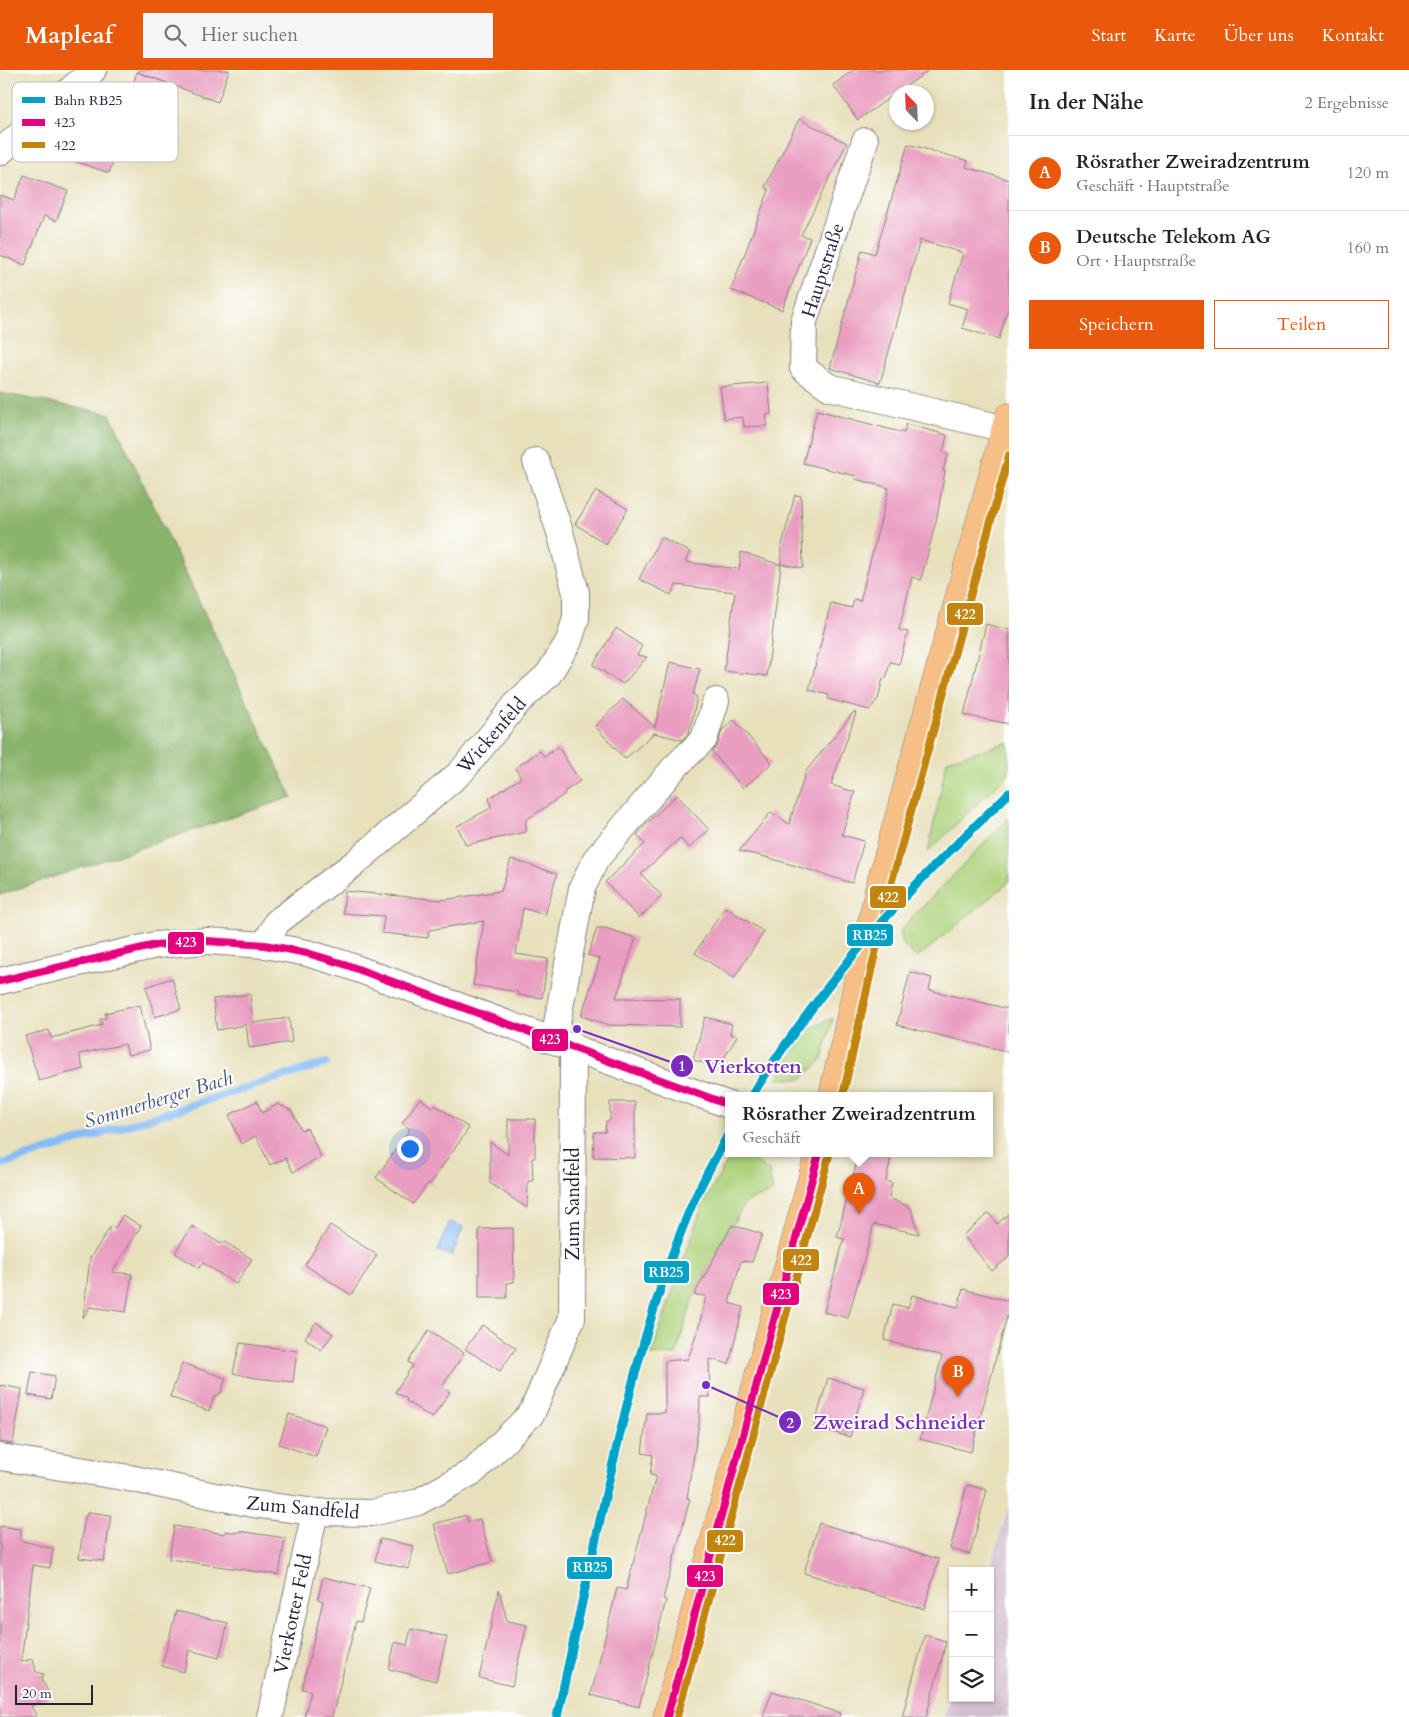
<!DOCTYPE html>
<html lang="de">
<head>
<meta charset="utf-8">
<style>
  :root { --surface:#fff; --page:#f6f6f6; --text:#222; --muted:#767676; --line:#e0e0e0; --accent:#ea580c }
  body { margin:0; font-family:Cardo,serif; background:var(--page); color:var(--text) }
  .controls { position:absolute; right:15px; bottom:15px; display:grid; overflow:hidden; border-radius:0px; box-shadow:0 1px 4px #0004 }
  .controls button { width:45px; height:45px; display:grid; place-items:center; padding:0; border:0; border-bottom:1px solid var(--line); background:var(--surface); color:var(--text); font:25px sans-serif }
  .compass { position:absolute; left:889px; top:15px; width:45px; height:45px; border-radius:50%; background:var(--surface); box-shadow:0 1px 4px #0004; rotate:337deg }
  .scale { position:absolute; left:15px; bottom:12px; width:78px; box-sizing:border-box; padding-left:5px; border:2px solid #22223b; border-top:0; font-size:14px; line-height:18px; white-space:nowrap; color:#22223b; -webkit-text-stroke:4px #fff; paint-order:stroke }
  .you { position:absolute; left:409px; top:1078px; width:18px; height:18px; margin:-12px; border:4px solid #fff; border-radius:50%; background:#1a73e8; box-shadow:0 0 0 8px #1a73e833 }
  .badge { display:grid; place-items:center; width:32px; height:32px; border-radius:50%; background:var(--accent); color:#fff; font-size:16px; font-weight:700 }
  .pin { position:absolute; translate:-50% -41px; filter:drop-shadow(0 1px 2px #0008) }
  .pin::after { content:''; position:absolute; top:26px; width:18px; height:15px; background:inherit; clip-path:polygon(0 0,100% 0,50% 100%) }
  .popup { position:absolute; left:725px; top:1022px; width:268px; height:65px; box-sizing:border-box; display:grid; place-content:center; border-radius:0px; background:var(--surface); filter:drop-shadow(0 1px 4px #0005); font-size:16px; white-space:nowrap; color:var(--muted) }
  .popup b { font-size:19px; color:var(--text) }
  .popup::after { content:''; position:absolute; left:50%; top:100%; margin-left:-10px; border:10px solid transparent; border-top-color:var(--surface) }
  .list { margin:0; padding:0; list-style:none }
  h2 { display:flex; justify-content:space-between; align-items:center; height:65px; margin:0; padding:0 20px; font-size:21px }
  h2 small { font-size:16px; font-weight:400; color:var(--muted) }
  .list li { display:grid; grid-template-columns:32px 1fr auto; gap:15px; align-items:center; box-sizing:border-box; height:75px; padding:0 20px; border-top:1px solid var(--line) }
  .list b { display:block; font-size:19px; white-space:nowrap }
  .list p { margin:0; font-size:16px; white-space:nowrap; color:var(--muted) }
  .list em { font-size:16px; font-style:normal; color:var(--muted) }
  .actions { display:flex; gap:10px; padding:15px 20px }
  .actions a { flex:1; padding:11px 0; border:1px solid var(--accent); border-radius:0px; text-align:center; font-size:18px; color:var(--accent) }
  .actions .main { background:var(--accent); color:#fff }
  .icon { flex:none; width:28px; height:28px; fill:none; stroke:currentColor; stroke-width:2; stroke-linecap:round; stroke-linejoin:round }
  .map { position:relative; flex:none; width:1009px; height:1647px; overflow:hidden }
  header { display:flex; align-items:center; gap:30px; box-sizing:border-box; height:70px; padding:0 25px; background:var(--accent); color:#fff }
  header strong { font-size:24px }
  nav { display:flex; gap:28px; margin-inline-start:auto; font-size:18px }
  .search { width:350px; height:45px; background:var(--page); display:flex; align-items:center; gap:12px; box-sizing:border-box; padding:0 18px; border-radius:0px; color:var(--muted); font-size:19px }
  main { display:flex }
  aside { flex:1; background:var(--surface) }
  .map>svg:first-child { display:block }
  .industrial { fill:#d0bdcd }
  .green { fill:#add27b; stroke:#687a5b }
  .forest { fill:#8ab46b; stroke:#566b53 }
  .water { fill:#85bbf5; stroke:#546e98 }
  .lines { fill:none; stroke-linecap:round; stroke-linejoin:round }
  .stream { stroke:#85bbf5; stroke-width:8 }
  .building { fill:#e99dc0 }
  .minor-casing { stroke:#84817b; stroke-width:28 }
  .major-casing { stroke:#84817b; stroke-width:29 }
  .minor { stroke:#fff; stroke-width:26 }
  .major { stroke:#f5bf86; stroke-width:28 }
  .bus-1-casing { stroke:#fff; stroke-width:11 }
  .bus-2-casing { stroke:#fff; stroke-width:11 }
  .bus-1 { stroke:#e5007d; stroke-width:8 }
  .bus-2 { stroke:#c2850f; stroke-width:8 }
  .rail-1-casing { stroke:#fff; stroke-width:12 }
  .rail-1 { stroke:#02a2c7; stroke-width:9 }
  .labels { text-anchor:middle; stroke-width:4; stroke-linejoin:round; paint-order:stroke }
  .street-label { font-size:19px; fill:#22223b; stroke:#fff }
  .water-label { font-size:20px; font-style:italic; fill:#45587c; stroke:#fff }
  .key { fill:#fff; stroke:#bdbdc4; stroke-width:1 }
  .key-label { font-size:14px; fill:#22223b }
  .leader { fill:none; stroke:#7b2cbf; stroke-width:2 }
  .callout-dot { fill:#7b2cbf; stroke:#fff; stroke-width:2 }
  .mark-label { font-size:15px; text-anchor:middle; font-weight:bold; fill:#fff }
  .callout-label { font-size:20px; text-anchor:middle; font-weight:bold; fill:#7b2cbf; stroke:#fff; stroke-width:4; stroke-linejoin:round; paint-order:stroke }
  .line-badge { stroke:#fff; stroke-width:2 }
  .badge-label { font-size:14px; text-anchor:middle; font-weight:bold; fill:#fff }
</style>
</head>
<body>
<header>
<strong>Mapleaf</strong>
<div class="search"><svg class="icon" aria-label="search" viewBox="0 0 24 24"><circle cx="10" cy="10" r="6"/><path d="M15 15l6 6"/></svg>Hier suchen</div>
<nav><a>Start</a><a>Karte</a><a>Über uns</a><a>Kontakt</a></nav>
</header>
<main>
<div class="map">
<svg width="1009" height="1647" viewBox="0 0 1009 1647">
  <rect width="100%" height="100%" fill="#fff"/>
  <filter id="ink" filterUnits="userSpaceOnUse"><feTurbulence type="fractalNoise" baseFrequency=".02" numOctaves="2"/><feDisplacementMap in="SourceGraphic" scale="10" xChannelSelector="R" yChannelSelector="G"/><feConvolveMatrix kernelMatrix="1 2 1 2 8 2 1 2 1" color-interpolation-filters="sRGB"/></filter>
  <filter id="wash" filterUnits="userSpaceOnUse"><feTurbulence type="fractalNoise" baseFrequency=".0096" numOctaves="4" result="noise"/><feDisplacementMap in="SourceGraphic" scale="20" xChannelSelector="R" yChannelSelector="G"/><feGaussianBlur stdDeviation="1.12" result="paint"/><feColorMatrix in="noise" values="0 0 0 0 0 0 0 0 0 0 0 0 0 0 0 0 0 1.4 0 .05"/><feComposite in="paint" operator="in"/></filter>
  <g filter="url(#wash)">
    <rect width="100%" height="100%" fill="#e7e0bb"/>
    <polygon class="industrial" points="1009,1436 1009,1647 944,1647 953,1619 953,1628 990,1628 989,1501"/>
    <g class="green">
      <polygon points="1009,672 1009,703 928,782 947,690"/>
      <polygon points="1009,748 1009,812 917,888 901,873 901,859"/>
      <polygon points="833,948 822,990 801,1009 777,1009 809,959"/>
      <polygon points="732,1083 745,1083 769,1101 773,1122 746,1132 732,1155 694,1225 676,1285 651,1285 702,1137"/>
    </g>
    <polygon class="forest" points="0,323 110,344 292,727 0,825"/>
    <polygon class="water" points="449,1152 463,1157 452,1186 438,1181"/>
    <g class="lines">
      <polyline class="stream" points="0,1095 326,993"/>
    </g>
    <g id="blocks">
      <g class="building">
        <polygon points="139,0 229,0 218,32 138,2"/>
        <polygon points="853,0 929,0 858,50 833,15"/>
        <polygon points="137,2 169,14 147,77 121,68 109,103 68,89 80,54 84,55 91,34 117,42 124,23 129,25"/>
        <polygon points="799,49 847,73 801,165 810,168 782,240 731,220 769,120 765,117"/>
        <polygon points="908,74 968,91 966,97 1009,110 1009,235 999,269 962,258 968,239 948,233 963,183 920,170 880,313 830,298 862,180 875,184"/>
        <polygon points="24,105 68,121 56,151 44,146 25,195 0,185 0,125 14,130"/>
        <polygon points="768,313 771,344 766,345 768,356 744,357 743,347 724,349 720,317"/>
        <polygon points="817,340 904,363 906,354 947,365 943,382 948,384 943,401 945,401 937,447 921,510 912,507 899,560 908,562 899,594 890,592 886,609 883,608 878,629 869,640 828,629 829,625 809,620 831,533 852,538 854,529 860,531 889,418 855,409 856,406 803,393"/>
        <polygon points="596,421 628,439 606,474 575,454"/>
        <polygon points="795,425 801,426 803,498 781,494 781,478"/>
        <polygon points="661,467 690,482 685,492 739,499 741,482 781,495 767,606 724,601 735,522 676,515 671,525 639,509"/>
        <polygon points="986,554 1009,560 1009,654 964,645"/>
        <polygon points="616,558 642,576 637,585 647,587 623,614 593,595"/>
        <polygon points="670,592 700,599 693,625 697,627 689,663 682,670 654,663 625,689 595,656 623,629 655,657"/>
        <polygon points="854,642 856,643 831,715 855,722 842,765 864,771 852,813 766,787 739,781 771,742 789,754 806,701"/>
        <polygon points="734,650 772,693 743,718 712,682 718,674 722,660"/>
        <polygon points="558,677 580,711 564,722 565,724 526,750 526,762 466,775 457,756 491,738 489,728 521,708 515,698 540,681 544,687"/>
        <polygon points="677,725 709,760 689,778 680,768 641,804 662,826 639,848 605,812 645,774 637,765 648,752"/>
        <polygon points="511,789 557,804 545,845 523,838 516,884 548,889 542,928 518,925 518,922 473,915 484,851 429,860 428,868 382,863 384,846 343,843 345,821 442,830 501,821"/>
        <polygon points="725,837 764,862 734,908 695,883"/>
        <polygon points="597,858 605,858 636,868 616,928 680,929 680,957 609,955 581,946 600,889 588,885"/>
        <polygon points="910,902 932,908 929,920 1009,939 1009,982 897,955"/>
        <polygon points="172,908 181,939 155,947 146,917"/>
        <polygon points="250,924 253,953 289,948 292,972 249,978 246,955 217,960 213,929"/>
        <polygon points="140,935 150,980 128,985 125,974 79,984 83,999 39,1011 25,966 49,960 51,968 102,955 100,949 106,948 105,943"/>
        <polygon points="705,947 732,954 730,964 737,966 719,997 693,990"/>
        <polygon points="420,1028 433,1038 435,1035 469,1058 430,1114 428,1113 413,1134 376,1108 410,1059 402,1053"/>
        <polygon points="257,1031 262,1043 278,1034 292,1041 301,1060 307,1058 321,1087 293,1102 286,1088 270,1095 256,1066 241,1074 229,1045"/>
        <polygon points="610,1032 635,1032 635,1088 593,1087 594,1062 605,1062 606,1051 610,1051"/>
        <polygon points="508,1049 535,1049 535,1088 532,1088 533,1111 528,1111 527,1138 490,1113 490,1072 508,1085"/>
        <polygon points="859,1083 876,1083 891,1086 886,1111 892,1113 889,1128 911,1138 919,1164 874,1154 848,1248 824,1242 844,1169 837,1167"/>
        <polygon points="989,1143 997,1154 1009,1144 1009,1187 992,1201 963,1165"/>
        <polygon points="123,1145 141,1156 112,1202 132,1204 126,1242 90,1237 83,1248 90,1188 111,1156 115,1158"/>
        <polygon points="330,1155 377,1185 351,1225 305,1195"/>
        <polygon points="732,1155 762,1164 752,1192 741,1191 729,1233 743,1237 729,1294 709,1289 710,1327 700,1327 699,1353 687,1428 690,1429 663,1529 666,1530 639,1637 591,1625 617,1518 626,1520 656,1406 650,1405 653,1385 642,1383 647,1343 665,1343 665,1291 688,1289 699,1256 706,1226 694,1225"/>
        <polygon points="192,1156 221,1174 223,1171 252,1189 236,1214 203,1193 199,1198 175,1183"/>
        <polygon points="513,1158 514,1212 507,1213 507,1228 479,1228 479,1159"/>
        <polygon points="963,1219 1009,1231 1009,1239 971,1382 920,1369 942,1286 884,1270 893,1234 908,1238 912,1225 958,1237"/>
        <polygon points="316,1252 333,1264 321,1280 305,1268"/>
        <polygon points="482,1255 516,1278 500,1301 465,1279"/>
        <polygon points="429,1260 464,1283 442,1317 450,1322 432,1348 406,1331 407,1329 395,1322 413,1295 408,1292"/>
        <polygon points="240,1273 297,1281 293,1312 256,1308 233,1303"/>
        <polygon points="182,1293 226,1308 221,1323 214,1327 209,1341 170,1327"/>
        <polygon points="32,1302 55,1306 51,1329 28,1325"/>
        <polygon points="828,1308 864,1318 850,1367 814,1357"/>
        <polygon points="0,1315 22,1319 13,1374 0,1372"/>
        <polygon points="289,1344 326,1356 316,1387 279,1374"/>
        <polygon points="967,1415 987,1420 970,1484 950,1479"/>
        <polygon points="88,1442 111,1445 104,1491 79,1488 85,1446 87,1446"/>
        <polygon points="466,1445 468,1452 480,1449 492,1492 448,1504 434,1454"/>
        <polygon points="819,1453 939,1489 924,1539 804,1503"/>
        <polygon points="0,1456 21,1459 20,1470 53,1479 50,1498 33,1495 21,1592 33,1589 36,1602 44,1604 42,1610 50,1626 31,1636 37,1647 0,1647"/>
        <polygon points="174,1456 225,1464 225,1461 238,1463 239,1461 285,1468 279,1505 169,1489"/>
        <polygon points="380,1469 414,1476 409,1499 375,1491"/>
        <polygon points="323,1507 370,1518 361,1552 356,1551 332,1647 304,1647 311,1621 302,1619 323,1531 318,1529"/>
        <polygon points="499,1520 507,1551 527,1555 512,1616 479,1608"/>
        <polygon points="176,1541 228,1553 219,1588 189,1580 184,1602 162,1596"/>
        <polygon points="411,1559 447,1567 436,1611 389,1599 395,1572 407,1575"/>
        <polygon points="925,1565 946,1571 943,1584 926,1647 902,1647"/>
        <polygon points="772,1621 840,1643 839,1647 763,1647"/>
      </g>
    </g>
  </g>
  <g filter="url(#ink)">
    <use href="#blocks" fill-opacity="0" stroke="#84817b" stroke-width="1"/>
    <g class="lines">
      <defs>
        <g id="minor">
          <polyline points="865,71 804,251 803,298 829,317 1006,359"/>
          <polyline points="0,82 93,0"/>
          <polyline points="265,875 277,852 355,793 461,702 519,631 548,605 569,571 576,548 576,523 560,462 536,391"/>
          <polyline points="0,911 156,875 207,871 265,875 307,883 344,894 729,1035"/>
          <polyline points="554,970 582,818 596,789 675,697 704,669 716,631"/>
          <polyline points="0,1387 129,1408 253,1434 315,1442 372,1443 418,1432 474,1401 532,1343 572,1248 573,977"/>
          <polyline points="270,1647 315,1442"/>
        </g>
        <g id="major">
          <polyline points="833,1025 880,816 1009,347"/>
          <polyline points="667,1647 819,1083"/>
        </g>
      </defs>
      <use href="#minor" class="minor-casing"/>
      <use href="#major" class="major-casing"/>
      <use href="#minor" class="minor"/>
      <use href="#major" class="major"/>
      <defs>
        <g id="bus-1">
          <polyline points="0,911 156,875 207,871 265,875 307,883 344,894 729,1035"/>
          <polyline points="667,1647 819,1083"/>
        </g>
        <g id="bus-2">
          <polyline points="843,1025 890,818 1009,385"/>
          <polyline points="677,1647 829,1086"/>
        </g>
      </defs>
      <use href="#bus-1" class="bus-1-casing"/>
      <use href="#bus-2" class="bus-2-casing"/>
      <use href="#bus-1" class="bus-1"/>
      <use href="#bus-2" class="bus-2"/>
      <defs>
        <g id="rail-1">
          <path d="M752,1025C799,951 852,882 912,819C943,786 977,755 1009,723"/>
          <path d="M557,1647C572,1578 587,1509 602,1441C625,1338 650,1234 691,1137C702,1111 716,1087 729,1063"/>
        </g>
      </defs>
      <use href="#rail-1" class="rail-1-casing"/>
      <use href="#rail-1" class="rail-1"/>
    </g>
  </g>
  <g class="labels">
    <g class="street-label">
      <text transform="translate(822 200) rotate(-72)" y="7">Hauptstraße</text>
      <text transform="translate(491 665) rotate(-49)" y="7">Wickenfeld</text>
      <text transform="translate(572 1134) rotate(-90)" y="7">Zum Sandfeld</text>
      <text transform="translate(303 1437) rotate(5)" y="7">Zum Sandfeld</text>
      <text transform="translate(292 1544) rotate(-78)" y="7">Vierkotter Feld</text>
    </g>
    <g class="water-label">
      <text transform="translate(158 1029) rotate(-17)" y="7">Sommerberger Bach</text>
    </g>
  </g>
  <rect x="12" y="12" width="166" height="80" rx="8" class="key"/>
  <rect x="22" y="27" width="23" height="6" fill="#02a2c7"/>
  <rect x="22" y="49" width="23" height="7" fill="#e5007d"/>
  <rect x="22" y="72" width="23" height="6" fill="#c2850f"/>
  <g class="key-label">
    <text x="54" y="35">Bahn RB25</text>
    <text x="54" y="57">423</text>
    <text x="54" y="80">422</text>
  </g>
  <path class="leader" d="M577 959L682 996M706 1315L790 1352"/>
  <g class="callout-dot">
    <circle cx="577" cy="959" r="5"/>
    <circle cx="706" cy="1315" r="5"/>
    <circle cx="682" cy="996" r="12"/>
    <circle cx="790" cy="1352" r="12"/>
  </g>
  <g class="mark-label">
    <text x="682" y="1001">1</text>
    <text x="790" y="1358">2</text>
  </g>
  <g class="callout-label">
    <text x="753" y="1003">Vierkotten</text>
    <text x="899" y="1359">Zweirad Schneider</text>
  </g>
  <g class="line-badge">
    <rect x="946" y="532" width="38" height="24" rx="5" fill="#c2850f"/>
    <rect x="869" y="815" width="38" height="24" rx="5" fill="#c2850f"/>
    <rect x="846" y="853" width="48" height="24" rx="5" fill="#02a2c7"/>
    <rect x="167" y="861" width="38" height="24" rx="5" fill="#e5007d"/>
    <rect x="531" y="958" width="38" height="24" rx="5" fill="#e5007d"/>
    <rect x="782" y="1178" width="38" height="24" rx="5" fill="#c2850f"/>
    <rect x="643" y="1190" width="47" height="24" rx="5" fill="#02a2c7"/>
    <rect x="762" y="1212" width="38" height="24" rx="5" fill="#e5007d"/>
    <rect x="706" y="1459" width="38" height="24" rx="5" fill="#c2850f"/>
    <rect x="566" y="1486" width="47" height="24" rx="5" fill="#02a2c7"/>
    <rect x="686" y="1494" width="38" height="24" rx="5" fill="#e5007d"/>
  </g>
  <g class="badge-label">
    <text x="965" y="549">422</text>
    <text x="888" y="832">422</text>
    <text x="870" y="870">RB25</text>
    <text x="186" y="877">423</text>
    <text x="550" y="974">423</text>
    <text x="801" y="1195">422</text>
    <text x="666" y="1207">RB25</text>
    <text x="781" y="1229">423</text>
    <text x="725" y="1475">422</text>
    <text x="590" y="1502">RB25</text>
    <text x="705" y="1511">423</text>
  </g>
</svg>
<div class="controls">
<button>+</button>
<button>−</button>
<button><svg class="icon" aria-label="layers" viewBox="0 0 24 24"><path d="M12 4l9 5-9 5-9-5zM3 14l9 5 9-5"/></svg></button>
</div>
<svg class="compass" viewBox="-18 -18 36 36"><path d="M0-13l5 13h-10z" fill="#e53935"/><path d="M0 13l5-13h-10z" fill="#767676"/></svg>
<div class="scale">20 m</div>
<div class="you"></div>
<div class="pin badge" style="left:859px;top:1144px">A</div>
<div class="popup"><b>Rösrather Zweiradzentrum</b>Geschäft</div>
<div class="pin badge" style="left:958px;top:1327px">B</div>
</div>
<aside>
<h2>In der Nähe<small>2 Ergebnisse</small></h2>
<ul class="list">
<li><span class="badge">A</span><div><b>Rösrather Zweiradzentrum</b><p>Geschäft · Hauptstraße</p></div><em>120 m</em></li>
<li><span class="badge">B</span><div><b>Deutsche Telekom AG</b><p>Ort · Hauptstraße</p></div><em>160 m</em></li>
</ul>
<div class="actions"><a class="main">Speichern</a><a>Teilen</a></div>
</aside>
</main>
</body>
</html>
